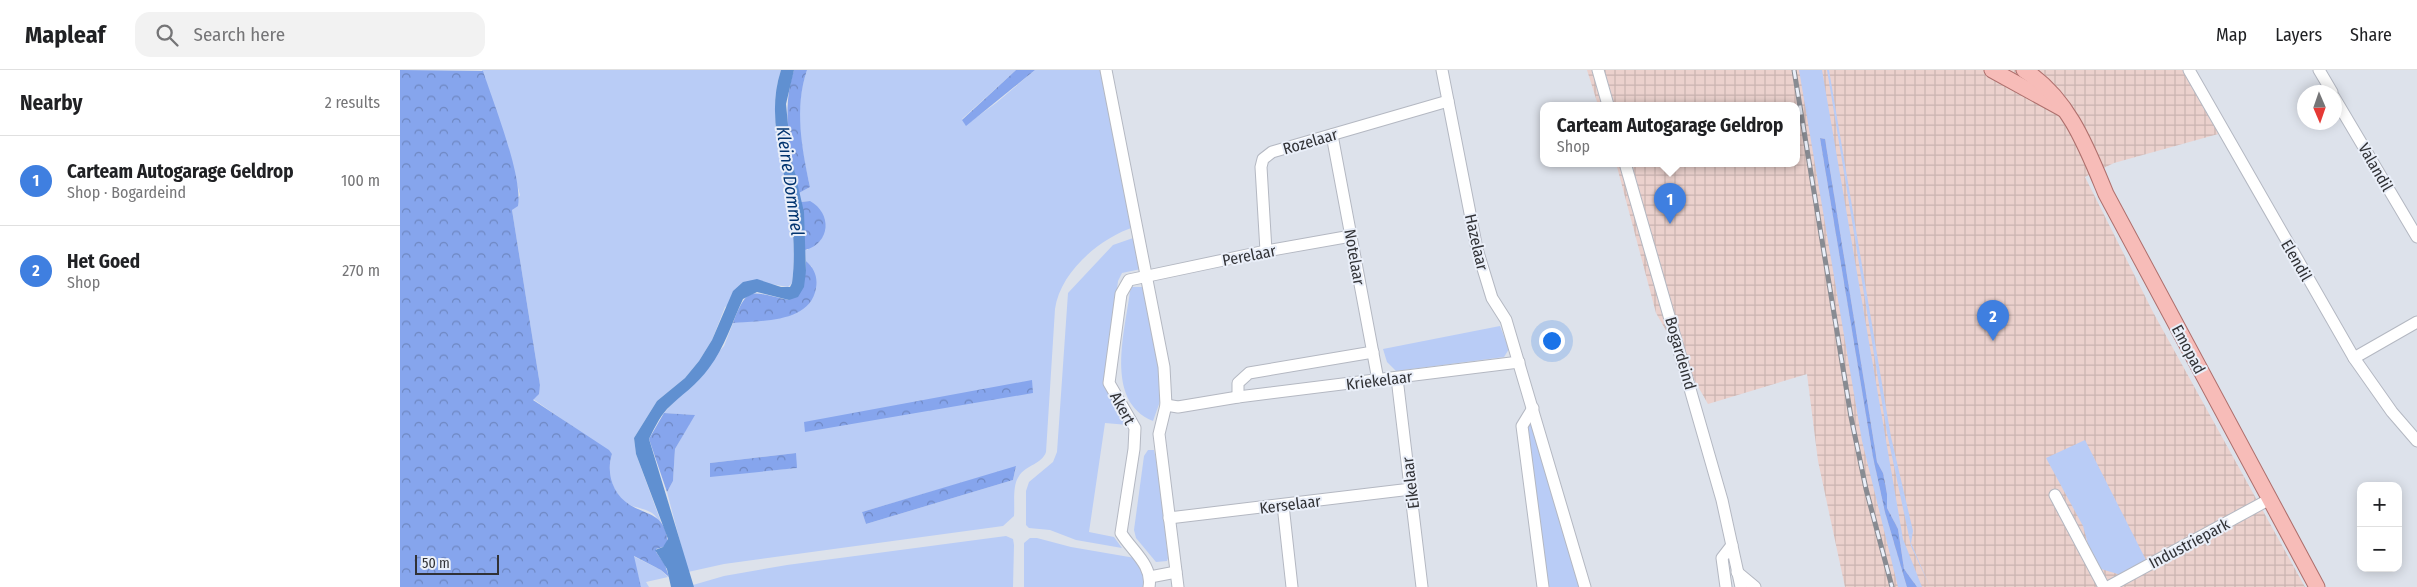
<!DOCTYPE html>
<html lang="en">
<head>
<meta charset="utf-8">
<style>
  :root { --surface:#fff; --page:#f2f2f2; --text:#202124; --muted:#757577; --line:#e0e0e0; --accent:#337819 }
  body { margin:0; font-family:"Fira Sans Condensed",sans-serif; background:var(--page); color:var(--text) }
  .controls { position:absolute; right:15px; bottom:15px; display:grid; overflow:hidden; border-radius:10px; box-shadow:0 2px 12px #0003 }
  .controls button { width:45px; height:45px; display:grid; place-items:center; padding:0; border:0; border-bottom:1px solid var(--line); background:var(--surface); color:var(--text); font:25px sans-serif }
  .compass { position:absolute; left:1897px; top:15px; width:45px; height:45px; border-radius:50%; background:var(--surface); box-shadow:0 2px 12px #0003; rotate:178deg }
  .scale { position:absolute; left:15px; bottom:12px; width:84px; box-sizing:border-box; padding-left:5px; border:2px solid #313236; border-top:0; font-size:14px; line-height:18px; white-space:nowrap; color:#313236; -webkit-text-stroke:4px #eaeff9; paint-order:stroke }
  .you { position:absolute; left:1151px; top:270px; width:18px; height:18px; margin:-12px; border:4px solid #fff; border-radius:50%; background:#1a73e8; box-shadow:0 0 0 8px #1a73e833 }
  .badge { display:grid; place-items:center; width:32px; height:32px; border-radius:50%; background:var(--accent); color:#fff; font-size:16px; font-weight:700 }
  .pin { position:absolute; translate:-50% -41px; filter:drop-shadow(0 1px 2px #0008) }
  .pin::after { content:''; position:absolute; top:26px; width:18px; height:15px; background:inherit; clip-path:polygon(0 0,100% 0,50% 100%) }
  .popup { position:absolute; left:1140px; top:32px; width:260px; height:65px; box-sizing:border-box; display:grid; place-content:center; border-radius:10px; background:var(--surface); filter:drop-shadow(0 1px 4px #0005); font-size:16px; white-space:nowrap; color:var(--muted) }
  .popup b { font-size:19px; color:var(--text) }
  .popup::after { content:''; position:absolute; left:50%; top:100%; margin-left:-10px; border:10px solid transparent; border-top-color:var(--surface) }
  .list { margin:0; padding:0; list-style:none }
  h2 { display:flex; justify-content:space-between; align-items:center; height:65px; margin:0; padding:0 20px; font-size:21px }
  h2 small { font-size:16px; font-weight:400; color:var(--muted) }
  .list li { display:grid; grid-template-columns:32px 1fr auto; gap:15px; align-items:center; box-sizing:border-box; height:90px; padding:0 20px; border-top:1px solid var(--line) }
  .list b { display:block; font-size:19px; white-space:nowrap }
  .list p { margin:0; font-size:16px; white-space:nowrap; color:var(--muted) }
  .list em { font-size:16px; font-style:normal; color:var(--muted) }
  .icon { flex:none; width:28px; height:28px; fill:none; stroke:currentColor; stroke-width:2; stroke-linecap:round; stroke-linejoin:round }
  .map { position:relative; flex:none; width:2017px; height:517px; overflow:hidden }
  header { display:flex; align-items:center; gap:30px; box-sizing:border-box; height:70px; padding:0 25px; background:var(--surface); border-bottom:1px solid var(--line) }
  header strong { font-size:24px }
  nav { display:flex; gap:28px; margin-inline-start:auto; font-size:18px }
  .search { width:350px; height:45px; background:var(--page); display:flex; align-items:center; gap:12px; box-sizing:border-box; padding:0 18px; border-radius:15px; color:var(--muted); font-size:19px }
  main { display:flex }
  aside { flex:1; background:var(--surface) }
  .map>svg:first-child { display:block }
  .industrial { fill:url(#industrial-grid) }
  .green { fill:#b9ccf6; fill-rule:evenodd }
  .forest { fill:url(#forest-crowns) }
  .water { fill:#6090d1 }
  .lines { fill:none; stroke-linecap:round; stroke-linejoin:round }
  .minor-casing { stroke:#b4b8c2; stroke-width:13 }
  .major-casing { stroke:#ae6f6c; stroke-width:17 }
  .minor { stroke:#fff; stroke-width:11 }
  .major { stroke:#f7bcb8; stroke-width:15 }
  .rail-casing { stroke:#888b92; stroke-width:5 }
  .rail { stroke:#eaeff9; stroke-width:3; stroke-dasharray:9; stroke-linecap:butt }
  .labels { text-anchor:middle; stroke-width:4; stroke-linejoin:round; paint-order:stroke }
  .street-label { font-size:16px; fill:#313236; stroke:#eaeff9 }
  .water-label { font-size:18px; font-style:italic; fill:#02346f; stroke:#eaeff9 }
</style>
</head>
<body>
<header>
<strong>Mapleaf</strong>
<div class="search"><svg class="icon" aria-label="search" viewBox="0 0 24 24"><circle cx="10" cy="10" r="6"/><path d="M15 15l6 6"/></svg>Search here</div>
<nav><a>Map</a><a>Layers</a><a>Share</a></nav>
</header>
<main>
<aside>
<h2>Nearby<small>2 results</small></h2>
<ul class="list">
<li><span class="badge" style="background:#3f7fe0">1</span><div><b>Carteam Autogarage Geldrop</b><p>Shop · Bogardeind</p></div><em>100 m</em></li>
<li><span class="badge" style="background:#3f7fe0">2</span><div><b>Het Goed</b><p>Shop</p></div><em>270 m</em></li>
</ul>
</aside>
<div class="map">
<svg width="2017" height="517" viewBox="0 0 2017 517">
  <defs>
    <pattern id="industrial-grid" width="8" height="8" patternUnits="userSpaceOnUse" patternTransform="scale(1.25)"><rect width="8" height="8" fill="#ebd1cd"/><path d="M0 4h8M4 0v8" fill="none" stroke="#cab4b1"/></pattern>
    <pattern id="forest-crowns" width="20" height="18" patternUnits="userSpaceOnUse" patternTransform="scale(1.25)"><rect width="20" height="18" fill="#86a5ed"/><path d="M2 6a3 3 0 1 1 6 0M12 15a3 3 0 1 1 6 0" fill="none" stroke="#6e87c1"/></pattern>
  </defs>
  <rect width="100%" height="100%" fill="#dde2eb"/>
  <polygon class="industrial" points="1187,0 1794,0 1829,61 1714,93 1685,107 1754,244 1905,517 1445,517 1418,391 1407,304 1308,334 1256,243 1216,93 1396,93 1396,35 1198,35"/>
  <g class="green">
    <path d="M82,0H381C365,49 385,95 391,144C394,166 395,191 392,213L388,217L371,214L325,237L312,270L299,291L285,308L257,331L234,368L236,384L262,455C259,451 256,446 252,443C246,439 237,438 230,435C212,425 206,402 212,384L133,329L137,326L140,315L112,140L120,125L105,68Z"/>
    <path d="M407,0H616L562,49L566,55L596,33L635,0H704L734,157C700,168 660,202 655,239L646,382C642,394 626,395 619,406C612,416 615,433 614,446L603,456L324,494L288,502L267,422L273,411L275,379L294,345L264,343L324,276L333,253L380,248L412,197L406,191L405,180H408L410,131L401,132L399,123L410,117C401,78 394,38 407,0ZM396,383V398L310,406V393ZM616,397L613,410L466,454L462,442Z"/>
    <polygon points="1399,0 1422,0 1503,469 1522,517 1517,517 1504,499 1498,459 1487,438 1487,424 1483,403 1477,392 1425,69 1420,68 1473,387 1485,442 1507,517 1498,517 1462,371"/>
    <polygon points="1427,0 1429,0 1491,367 1513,461 1511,473 1530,517 1511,476 1487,363"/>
    <polygon points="736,167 741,199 722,203 718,211 706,317 728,355 705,353 689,462 714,467 722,478 676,470 650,460 629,458 626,455 626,421 629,412 653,392 657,382 668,223 713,175"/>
    <path d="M732,217H743L747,229L763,323L753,351C704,331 725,262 730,221Z"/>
    <polygon points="1100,256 1109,279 1104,287 996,301 987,292 983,279"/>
    <polygon points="1131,351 1180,517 1146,517 1127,360"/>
    <polygon points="1685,370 1747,492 1721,505 1701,499 1688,474 1683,456 1646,388"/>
    <polygon points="748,380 754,380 758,400 768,488 767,491 756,492 736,468 734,460 744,386"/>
    <polygon points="606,466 613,469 614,475 613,517 294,517 293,515 324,506 387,495"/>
    <polygon points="630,468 637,468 671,477 735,488 746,501 743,517 624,517 624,473"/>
    <polygon points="233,486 261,500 268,507 246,512 249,517 241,517"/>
  </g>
  <g class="forest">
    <path d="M0,0L83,1C93,32 123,106 118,136L112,140L140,315L139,324L133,330L209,380L212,384C206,402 212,424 230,435C248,446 265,443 268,473L263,477L256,479V482L265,495L269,507L261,500L234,486L241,517H0Z"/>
    <path d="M394,0H407C394,38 402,79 410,117L399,123C390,83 381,39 394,0Z"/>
    <polygon points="616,0 635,0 566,56 562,50"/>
    <polygon points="1420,68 1425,69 1477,392 1483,403 1487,424 1487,438 1498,459 1504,499 1517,517 1507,517 1485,442 1473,387"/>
    <path d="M410,131C432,143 431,173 405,180L401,132Z"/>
    <path d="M406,191C414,198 418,207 416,218C410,254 360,250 333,253C348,213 352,223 389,230L406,201Z"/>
    <polygon points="632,310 633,323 405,362 404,352"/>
    <polygon points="264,343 295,345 275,379 273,411 267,422 249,369"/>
    <polygon points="396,383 397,398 310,407 310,393"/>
    <polygon points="616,396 613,410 466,454 462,442"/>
  </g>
  <path class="water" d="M381,0H394L386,34L391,86L404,142L406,201L404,217L398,227L389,230L357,222L343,229C332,252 325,277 309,298C297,315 281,325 267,339C259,348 254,359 249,369L294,517H271L267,499L255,480L263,477L268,469L236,384L234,368L257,331L285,308L299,291L312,270L333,221L343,212L357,209L381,217H390L392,213C395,191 394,166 391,144C385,96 365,48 381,0Z"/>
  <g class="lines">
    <defs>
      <g id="minor">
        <polyline points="706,0 764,297 766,335 759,364 778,517"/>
        <polyline points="1042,0 1077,179 1092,228 1106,250 1185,517"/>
        <polyline points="1198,0 1208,35"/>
        <polyline points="1789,0 1954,288 1992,342 2017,371"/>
        <polyline points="1919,0 1932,22"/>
        <polyline points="1934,27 2017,167"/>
        <polyline points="932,65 978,310"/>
        <polyline points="1225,93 1322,430 1341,517"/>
        <polyline points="866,181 861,97 863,89 872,82 1048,31"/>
        <polyline points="1954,288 2017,252"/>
        <polyline points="997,308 1022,517"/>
        <polyline points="838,327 838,313 849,303 973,282"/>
        <polyline points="766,335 778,337 838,327 1119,292"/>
        <polyline points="1133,338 1122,356 1143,517"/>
        <polyline points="1655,425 1704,517"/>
        <polyline points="883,435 892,517"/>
        <polyline points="769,448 1011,419"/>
        <polyline points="1337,502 1355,517"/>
        <polyline points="750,507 776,502"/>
        <path d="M749,517C753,495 732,481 721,463L734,379L735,358L709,313L721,224L729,210L866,181L951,166"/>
        <polyline points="1326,517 1322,488 1332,475"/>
        <polyline points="1708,517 1870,429"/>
      </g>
      <g id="major">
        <polyline points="1592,0 1663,39"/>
        <path d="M1624,0C1668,27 1687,78 1706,124L1917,517"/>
      </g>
    </defs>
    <use href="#minor" class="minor-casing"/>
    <use href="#major" class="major-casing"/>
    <use href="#minor" class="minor"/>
    <use href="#major" class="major"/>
    <defs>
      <polyline id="rail" points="1394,0 1451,347 1466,419 1492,517"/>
    </defs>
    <use href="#rail" class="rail-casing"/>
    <use href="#rail" class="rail"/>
  </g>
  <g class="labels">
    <g class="street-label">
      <text transform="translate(910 71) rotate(-16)" y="6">Rozelaar</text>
      <text transform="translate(1976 97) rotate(60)" y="6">Valandil</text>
      <text transform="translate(1077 172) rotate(77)" y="6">Hazelaar</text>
      <text transform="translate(849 185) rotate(-11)" y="6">Perelaar</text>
      <text transform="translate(955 187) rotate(80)" y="6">Notelaar</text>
      <text transform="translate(1897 190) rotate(60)" y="6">Elendil</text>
      <text transform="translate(1789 279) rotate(62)" y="6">Emopad</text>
      <text transform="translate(1281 283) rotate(74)" y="6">Bogardeind</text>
      <text transform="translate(979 310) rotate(-7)" y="6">Kriekelaar</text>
      <text transform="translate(723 338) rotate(61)" y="6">Akert</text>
      <text transform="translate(1010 413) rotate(-97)" y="6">Eikelaar</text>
      <text transform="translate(890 434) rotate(-7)" y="6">Kerselaar</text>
      <text transform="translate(1789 473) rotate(-28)" y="6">Industriepark</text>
    </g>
    <g class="water-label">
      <text transform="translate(390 111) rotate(82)" y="6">Kleine Dommel</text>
    </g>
  </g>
</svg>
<div class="controls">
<button>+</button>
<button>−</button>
</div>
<svg class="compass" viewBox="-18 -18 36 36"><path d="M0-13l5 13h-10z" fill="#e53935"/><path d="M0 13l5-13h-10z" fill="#757577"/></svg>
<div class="scale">50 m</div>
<div class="you"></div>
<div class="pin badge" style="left:1270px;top:154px;background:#3f7fe0">1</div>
<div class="popup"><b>Carteam Autogarage Geldrop</b>Shop</div>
<div class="pin badge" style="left:1593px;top:271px;background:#3f7fe0">2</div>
</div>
</main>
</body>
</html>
